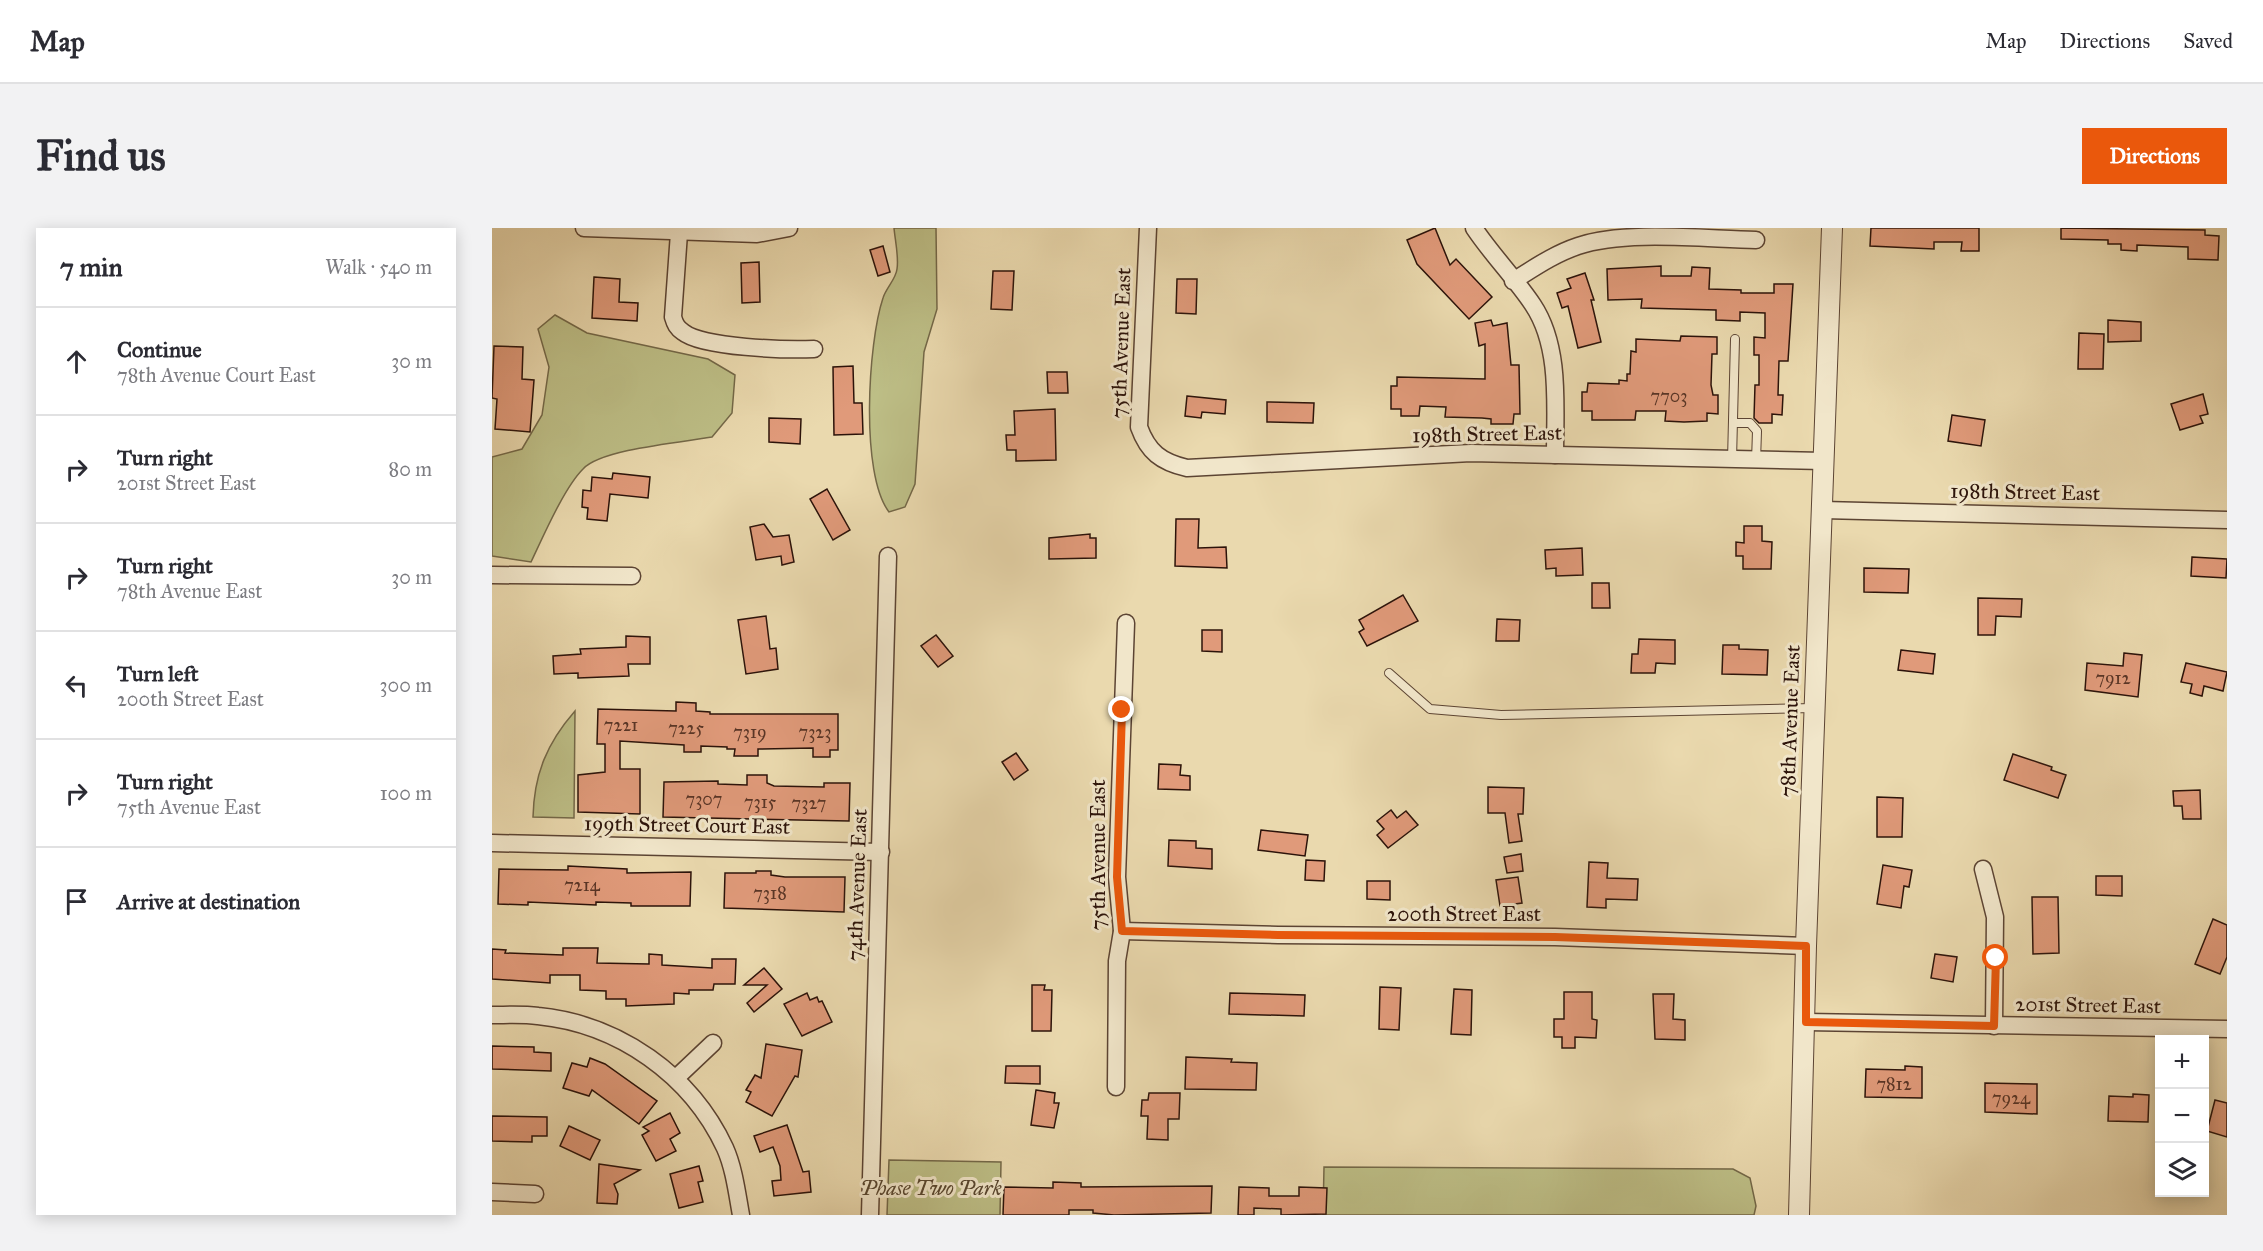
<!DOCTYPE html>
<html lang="en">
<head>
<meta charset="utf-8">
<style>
  :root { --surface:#fff; --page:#f2f2f3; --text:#2b2b33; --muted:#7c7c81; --line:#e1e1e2; --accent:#ea580c }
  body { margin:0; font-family:"IM FELL Great Primer",serif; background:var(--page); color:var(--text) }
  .controls { position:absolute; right:18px; bottom:18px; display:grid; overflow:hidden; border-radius:0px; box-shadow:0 3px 15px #0003 }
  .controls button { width:54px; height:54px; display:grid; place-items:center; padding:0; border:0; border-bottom:2px solid var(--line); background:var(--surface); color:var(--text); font:30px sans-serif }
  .stop { position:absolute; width:18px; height:18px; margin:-14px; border:4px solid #ea580c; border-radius:50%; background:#fff }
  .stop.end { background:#ea580c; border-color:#fff; box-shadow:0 2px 6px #0008 }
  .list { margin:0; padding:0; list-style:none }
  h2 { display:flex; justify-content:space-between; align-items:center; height:78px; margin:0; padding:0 24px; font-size:26px }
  h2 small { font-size:20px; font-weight:400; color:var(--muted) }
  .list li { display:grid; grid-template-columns:39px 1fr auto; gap:18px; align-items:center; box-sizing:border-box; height:108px; padding:0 24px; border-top:2px solid var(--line) }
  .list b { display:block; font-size:22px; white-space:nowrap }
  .list p { margin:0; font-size:20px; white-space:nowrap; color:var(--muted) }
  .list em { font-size:20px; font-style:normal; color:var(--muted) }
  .icon { flex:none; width:33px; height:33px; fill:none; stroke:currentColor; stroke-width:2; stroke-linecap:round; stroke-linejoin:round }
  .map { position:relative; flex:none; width:1735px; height:987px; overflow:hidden; border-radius:0px }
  header { display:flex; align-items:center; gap:36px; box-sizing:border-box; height:84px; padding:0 30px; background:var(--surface); border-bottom:2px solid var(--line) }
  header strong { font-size:28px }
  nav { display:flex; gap:33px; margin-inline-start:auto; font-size:21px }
  .intro { display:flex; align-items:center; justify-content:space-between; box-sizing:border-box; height:144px; padding:0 36px }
  h1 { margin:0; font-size:42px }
  .button { padding:15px 27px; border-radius:0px; background:var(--accent); color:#fff; font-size:21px; font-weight:700 }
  main { display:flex; gap:36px; padding:0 36px }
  aside { flex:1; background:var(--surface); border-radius:0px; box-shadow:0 3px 15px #0003 }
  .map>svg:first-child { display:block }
  .green { fill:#bdbe86; stroke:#746848; stroke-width:1.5 }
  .building { fill:#e09a7a; stroke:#2c130a; stroke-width:1.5 }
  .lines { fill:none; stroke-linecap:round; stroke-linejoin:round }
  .service-casing { stroke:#5c4433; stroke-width:10 }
  .minor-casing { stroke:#5c4433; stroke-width:19 }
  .tertiary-casing { stroke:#5c4433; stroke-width:22 }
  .service { stroke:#f1e6ca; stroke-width:8 }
  .minor { stroke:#f1e6ca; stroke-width:16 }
  .tertiary { stroke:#f1e6ca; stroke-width:20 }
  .route { stroke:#ea580c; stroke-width:8 }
  .labels { text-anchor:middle; stroke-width:6; stroke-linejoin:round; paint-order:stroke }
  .number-label { font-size:18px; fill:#593526 }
  .street-label { font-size:21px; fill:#2c130a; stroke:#f1e6ca }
  .park-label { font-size:21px; font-style:italic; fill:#58462f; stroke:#f1e6ca }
</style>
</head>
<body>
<header>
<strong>Map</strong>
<nav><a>Map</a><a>Directions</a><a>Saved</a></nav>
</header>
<div class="intro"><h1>Find us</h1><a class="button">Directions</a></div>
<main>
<aside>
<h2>7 min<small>Walk · 540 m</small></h2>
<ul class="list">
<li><svg class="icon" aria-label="ahead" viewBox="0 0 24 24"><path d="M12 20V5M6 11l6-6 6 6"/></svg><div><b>Continue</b><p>78th Avenue Court East</p></div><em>30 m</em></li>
<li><svg class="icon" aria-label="right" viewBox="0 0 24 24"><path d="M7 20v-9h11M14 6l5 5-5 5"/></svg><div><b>Turn right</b><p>201st Street East</p></div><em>80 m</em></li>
<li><svg class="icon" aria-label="right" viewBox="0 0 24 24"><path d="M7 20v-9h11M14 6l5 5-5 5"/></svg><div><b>Turn right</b><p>78th Avenue East</p></div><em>30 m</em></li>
<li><svg class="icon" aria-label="left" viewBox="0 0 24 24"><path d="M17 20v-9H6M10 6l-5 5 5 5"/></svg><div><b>Turn left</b><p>200th Street East</p></div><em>300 m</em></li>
<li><svg class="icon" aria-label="right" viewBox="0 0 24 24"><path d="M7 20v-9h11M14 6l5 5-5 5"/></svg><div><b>Turn right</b><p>75th Avenue East</p></div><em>100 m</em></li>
<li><svg class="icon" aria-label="arrive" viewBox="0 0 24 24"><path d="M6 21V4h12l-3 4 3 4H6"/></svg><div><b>Arrive at destination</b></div></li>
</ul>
</aside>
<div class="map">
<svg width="1735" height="987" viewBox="0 0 1735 987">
  <rect width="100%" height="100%" fill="#ead9ae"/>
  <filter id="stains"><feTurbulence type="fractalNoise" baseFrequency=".00333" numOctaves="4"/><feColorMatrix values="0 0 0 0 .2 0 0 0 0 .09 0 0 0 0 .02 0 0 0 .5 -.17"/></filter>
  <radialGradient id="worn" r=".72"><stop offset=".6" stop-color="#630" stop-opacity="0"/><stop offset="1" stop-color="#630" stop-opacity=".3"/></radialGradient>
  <g class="green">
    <path d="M402,0H444L445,81L432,124L423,256L413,279L397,284C368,246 376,115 391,70C394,60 404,51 405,41C407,29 403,12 402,0Z"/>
    <path d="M63,87L95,105L216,131L243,147L240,185L220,209C192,214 109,221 91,241C72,260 51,309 39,334L0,328V229L30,221L50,187L57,139L46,101Z"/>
    <path d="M83,483L82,590L41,589C42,546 55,515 83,483Z"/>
    <polygon points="397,932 509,934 508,987 395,987"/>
    <polygon points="832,939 1241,941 1258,950 1264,978 1262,987 831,987"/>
  </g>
  <g class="building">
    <polygon points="943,0 958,37 964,31 1000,69 977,91 925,36 915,12"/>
    <polygon points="1379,0 1487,0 1487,23 1469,23 1470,14 1442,14 1442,21 1378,18"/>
    <polygon points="1569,0 1713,2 1713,7 1727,8 1726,32 1696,31 1696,19 1645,17 1645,23 1629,22 1629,16 1616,16 1616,12 1569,11"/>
    <polygon points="391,18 398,44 386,48 378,22"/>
    <polygon points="267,34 268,74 250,75 249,35"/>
    <polygon points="1169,38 1169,48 1199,48 1200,39 1218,40 1217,61 1249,62 1249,65 1282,65 1282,56 1301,56 1296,133 1287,133 1286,167 1291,167 1290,187 1280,186 1280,195 1267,195 1262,190 1263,157 1267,157 1267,127 1262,127 1262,109 1273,110 1273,85 1248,84 1248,93 1224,92 1224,82 1149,80 1150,71 1116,72 1115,41"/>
    <polygon points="501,43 522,43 520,82 499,81"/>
    <polygon points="1093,45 1102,72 1099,72 1109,114 1086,120 1076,78 1070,80 1065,65 1079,60 1075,51"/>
    <polygon points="102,49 128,51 127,74 146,75 145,93 100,90"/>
    <polygon points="685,51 705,51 704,86 684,85"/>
    <polygon points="999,92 1001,98 1015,95 1019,137 1027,137 1028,186 1022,186 1021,196 999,196 999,191 990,190 953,189 954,179 928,178 927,188 909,188 909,181 899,181 899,158 905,158 905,149 993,151 993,116 987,118 983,95"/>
    <polygon points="1616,92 1649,94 1649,113 1616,114"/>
    <polygon points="1587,105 1612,106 1611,141 1586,141"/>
    <polygon points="1189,108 1225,109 1225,126 1220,126 1219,157 1221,167 1226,167 1226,186 1215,185 1215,193 1192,194 1173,193 1174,183 1144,183 1143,192 1100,192 1100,183 1090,183 1090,164 1095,164 1096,155 1127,156 1127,152 1135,153 1135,146 1138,146 1139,123 1144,124 1144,111 1188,113"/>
    <polygon points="2,118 31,119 30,151 42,152 38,204 3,201 5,171 0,170"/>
    <polygon points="361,138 362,175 370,175 371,206 342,207 341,139"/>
    <polygon points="555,144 575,144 576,165 556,165"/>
    <polygon points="1711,166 1716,186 1708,188 1711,195 1688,202 1679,176"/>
    <polygon points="695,168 734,172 733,186 710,184 709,190 693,188"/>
    <polygon points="775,174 822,175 821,195 775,194"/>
    <polygon points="563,181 564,232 524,233 524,222 515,222 514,207 523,207 522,183"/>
    <polygon points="1460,187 1493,192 1489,218 1456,213"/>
    <polygon points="277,190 309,191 308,216 277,214"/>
    <polygon points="121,245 158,249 156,270 118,266 115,293 95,291 96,280 90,279 91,262 99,263 100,249 120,251"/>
    <polygon points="335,261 358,302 341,312 318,271"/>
    <polygon points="684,291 707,291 706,320 734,319 735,340 683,338"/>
    <polygon points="272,296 281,309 297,307 302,334 290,337 289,328 264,332 258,299"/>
    <polygon points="1252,298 1270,298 1270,313 1280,314 1279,341 1251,341 1251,328 1244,328 1244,314 1252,315"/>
    <polygon points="598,306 598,310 604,310 604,330 557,331 557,310"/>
    <polygon points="1090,320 1091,347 1064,348 1064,340 1054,341 1053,322"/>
    <polygon points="1700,329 1735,331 1734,350 1699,348"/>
    <polygon points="1372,340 1417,341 1416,365 1372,364"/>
    <polygon points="1100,355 1117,355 1118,380 1100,380"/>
    <polygon points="911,367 926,393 875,418 867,404 872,401 867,392"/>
    <polygon points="1486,370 1530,371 1529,389 1504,388 1503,407 1486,407"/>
    <polygon points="274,388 278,421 284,420 286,441 254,446 246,392"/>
    <polygon points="1005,391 1028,392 1027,413 1004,413"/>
    <polygon points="710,402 730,402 730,424 710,423"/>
    <polygon points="444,407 461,428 446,439 429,418"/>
    <polygon points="134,408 158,409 158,436 136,436 137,448 86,450 86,445 62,446 61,428 89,426 88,421 134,419"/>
    <polygon points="1147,411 1183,412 1183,436 1164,435 1163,445 1139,445 1140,426 1146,426"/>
    <polygon points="1231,417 1247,417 1247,421 1276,422 1275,447 1230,446"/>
    <polygon points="1409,422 1443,426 1441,446 1406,442"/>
    <polygon points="1632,425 1650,427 1646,469 1593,462 1595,435 1631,438"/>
    <polygon points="1694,435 1735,444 1731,463 1712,458 1710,468 1698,465 1700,456 1689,454"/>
    <polygon points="184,474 204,475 204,483 218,484 218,486 346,486 346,522 338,522 338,529 321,529 321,520 266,521 266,528 242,528 243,521 235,521 235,519 209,518 209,524 192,524 192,517 128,513 128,541 148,541 148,586 86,584 86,547 113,544 113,516 105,516 106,481 184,483"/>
    <polygon points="524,525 536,542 522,552 510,534"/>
    <polygon points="1521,526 1560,539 1559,542 1574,547 1566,570 1512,552"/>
    <polygon points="667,536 689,537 688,547 698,548 698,562 666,561"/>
    <polygon points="255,547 275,547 275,555 282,558 332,559 332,555 358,555 357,593 171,589 172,554 226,553 226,556 255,557"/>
    <polygon points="996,559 1032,560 1031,586 1026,586 1030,613 1017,615 1013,585 996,585"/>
    <polygon points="1708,562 1709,591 1691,591 1690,578 1682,578 1681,563"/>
    <polygon points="1385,569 1411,570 1410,609 1385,609"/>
    <polygon points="899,582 905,590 914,583 926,597 896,620 885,607 892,601 885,593"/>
    <polygon points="769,602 816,607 813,628 766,622"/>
    <polygon points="677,612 704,613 704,620 720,621 720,641 676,638"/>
    <polygon points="1029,626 1031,643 1015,645 1012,629"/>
    <polygon points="814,632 833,633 832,653 813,652"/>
    <polygon points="1097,634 1116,635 1115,650 1146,651 1145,672 1114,671 1114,680 1095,679"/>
    <polygon points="1391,637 1420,642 1417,659 1412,658 1409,680 1385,676"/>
    <polygon points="76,638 135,641 135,645 199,644 198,678 139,678 139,675 104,674 104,677 36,674 36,677 6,676 7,641 76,642"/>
    <polygon points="264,643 279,643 279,647 293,649 353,649 352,684 232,680 233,645 264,645"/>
    <polygon points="1604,648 1630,648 1630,668 1604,667"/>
    <polygon points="1026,649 1030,675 1008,678 1004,652"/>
    <polygon points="875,653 898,653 898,672 875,671"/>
    <polygon points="1540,669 1566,669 1567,725 1541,726"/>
    <polygon points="1721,691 1735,697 1735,729 1728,746 1703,736"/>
    <polygon points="71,720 106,720 105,735 157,736 157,726 170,727 170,737 220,740 220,731 244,731 243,756 222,756 221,762 197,762 197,766 182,765 182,776 134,778 134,771 114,771 114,763 88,762 88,747 58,747 58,755 0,751 0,721 14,722 13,725 71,727"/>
    <polygon points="1443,726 1465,729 1461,754 1439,750"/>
    <polygon points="272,740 290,761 262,784 255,775 275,757 252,757"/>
    <polygon points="540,757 553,757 552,762 560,762 559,803 540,803"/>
    <polygon points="888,759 909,760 907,802 887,801"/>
    <polygon points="962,761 980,762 979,807 959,806"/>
    <polygon points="1072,764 1100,764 1100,791 1105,792 1104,810 1083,809 1083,820 1070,820 1070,809 1062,809 1062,791 1072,791"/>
    <polygon points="315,765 318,772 325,769 327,774 330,773 340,794 310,808 292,776"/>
    <polygon points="738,765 813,767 812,788 737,786"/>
    <polygon points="1161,766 1182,766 1181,791 1193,792 1193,812 1163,811"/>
    <polygon points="274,816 310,822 306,849 303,848 280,888 254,874 259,864 254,862 263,847 269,850"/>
    <polygon points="0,818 42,819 42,824 59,825 59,843 0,841"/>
    <polygon points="694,829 740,831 739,834 765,835 764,862 693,861"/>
    <polygon points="98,830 113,836 165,873 147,896 100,862 97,868 71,860 80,835 95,839"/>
    <polygon points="514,838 548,838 548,856 513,855"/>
    <polygon points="1413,838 1430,839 1430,870 1373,869 1374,841 1413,842"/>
    <polygon points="1493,855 1545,856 1545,886 1493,884"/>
    <polygon points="544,862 563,865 562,875 567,875 562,900 539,897"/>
    <polygon points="657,865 688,865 687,891 676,891 676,912 655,911 656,888 649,888 650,872 656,872"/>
    <polygon points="1641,866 1657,867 1656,894 1616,893 1617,868 1641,869"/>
    <polygon points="1723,872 1735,875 1735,909 1715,903"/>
    <polygon points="178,885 188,905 178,911 184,923 164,933 150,907 157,903 151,899"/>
    <polygon points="0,888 55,889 55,908 40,908 40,914 0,913"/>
    <polygon points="295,897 311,944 317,943 319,964 282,968 280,953 289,952 288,938 281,919 268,924 262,908"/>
    <polygon points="77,898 108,912 98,932 68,918"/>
    <polygon points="107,936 148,942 122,956 126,966 125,976 105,975"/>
    <polygon points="207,938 211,953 206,954 211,974 187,980 178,946"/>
    <polygon points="561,954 589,955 589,959 720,958 719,985 622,987 601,985 601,982 577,982 577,987 511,987 512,959 561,960"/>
    <polygon points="747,959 777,960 777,968 807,968 807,959 835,960 834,986 789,987 789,981 762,980 762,987 746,987"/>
  </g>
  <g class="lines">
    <defs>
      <g id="service">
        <polyline points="1241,195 1258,195 1265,203 1264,233"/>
        <polyline points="1240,232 1243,111"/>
        <polyline points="897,445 938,481 1009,487 1322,480"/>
      </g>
      <g id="minor">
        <polyline points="92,0 265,6 297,0"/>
        <path d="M656,0L647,199C656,224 669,234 695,240L979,225L1331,233"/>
        <path d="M982,0C1000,27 1023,50 1041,77C1069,119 1063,179 1063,227"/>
        <path d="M187,5L181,89C183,96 185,100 191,104C211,120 295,122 322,121"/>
        <path d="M1021,53C1042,40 1062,26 1086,18C1133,2 1212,11 1264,12"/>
        <polyline points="1331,282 1735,292"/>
        <polyline points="0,347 140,348"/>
        <polyline points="0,615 389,624"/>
        <polyline points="1491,641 1503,689 1502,798"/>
        <polyline points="630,703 786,707 1063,709 1314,718"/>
        <path d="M0,787C15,787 31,786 46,788C127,796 199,847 233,920C242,940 245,965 249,987"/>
        <polyline points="1314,794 1735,801"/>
        <polyline points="184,850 221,815"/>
        <polyline points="624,859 625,733 630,703 625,649 634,395"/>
        <polyline points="0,964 43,966"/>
        <polyline points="378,987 396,328"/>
      </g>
      <polyline id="tertiary" points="1307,987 1314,718 1340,0"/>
    </defs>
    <use href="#service" class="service-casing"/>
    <use href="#minor" class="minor-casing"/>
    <use href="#tertiary" class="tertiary-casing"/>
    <use href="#service" class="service"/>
    <use href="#minor" class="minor"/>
    <use href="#tertiary" class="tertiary"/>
  </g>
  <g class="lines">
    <polyline class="route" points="630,482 625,649 630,703 786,707 1063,709 1314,718 1314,794 1502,798 1504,730"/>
  </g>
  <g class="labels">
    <g class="number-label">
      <text x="1177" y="174">7703</text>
      <text x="1621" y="456">7912</text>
      <text x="129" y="503">7221</text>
      <text x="194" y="506">7225</text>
      <text x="258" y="510">7319</text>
      <text x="323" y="510">7323</text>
      <text x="212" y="577">7307</text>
      <text x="268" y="580">7315</text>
      <text x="317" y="581">7327</text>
      <text x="90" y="663">7214</text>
      <text x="278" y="671">7318</text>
      <text x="1402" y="862">7812</text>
      <text x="1519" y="876">7924</text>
    </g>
    <g class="street-label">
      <text transform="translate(629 115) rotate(-88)" y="7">75th Avenue East</text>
      <text transform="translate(995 206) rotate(-1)" y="7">198th Street East</text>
      <text transform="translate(1533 264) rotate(1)" y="7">198th Street East</text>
      <text transform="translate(1298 493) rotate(-88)" y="7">78th Avenue East</text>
      <text transform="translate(195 597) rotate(1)" y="7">199th Street Court East</text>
      <text transform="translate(606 627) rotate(-90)" y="7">75th Avenue East</text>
      <text transform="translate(365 657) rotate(-88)" y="7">74th Avenue East</text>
      <text x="972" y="693">200th Street East</text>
      <text transform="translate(1596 777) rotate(1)" y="7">201st Street East</text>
    </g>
    <g class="park-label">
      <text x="439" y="967">Phase Two Park</text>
    </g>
  </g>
  <rect width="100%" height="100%" filter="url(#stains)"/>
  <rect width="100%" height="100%" fill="url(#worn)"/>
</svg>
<div class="controls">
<button>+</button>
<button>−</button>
<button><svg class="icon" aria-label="layers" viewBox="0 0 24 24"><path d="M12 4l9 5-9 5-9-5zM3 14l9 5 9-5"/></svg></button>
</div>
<div class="stop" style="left:1504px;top:730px"></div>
<div class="stop end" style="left:630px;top:482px"></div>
</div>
</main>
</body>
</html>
